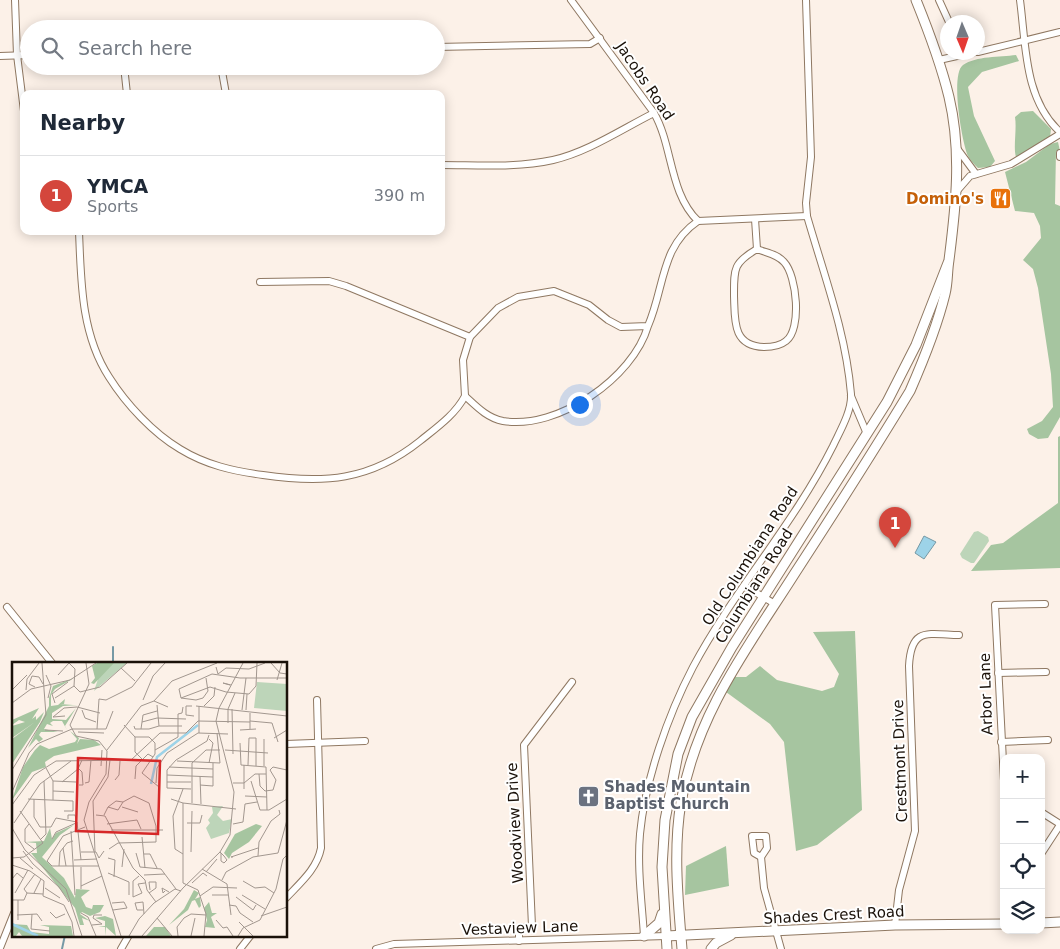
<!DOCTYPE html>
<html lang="en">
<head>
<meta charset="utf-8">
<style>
  :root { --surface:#fff; --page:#f2f2f3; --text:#1f2937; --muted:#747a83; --line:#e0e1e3; --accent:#d4463c }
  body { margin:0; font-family:"DejaVu Sans",sans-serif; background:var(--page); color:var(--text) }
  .controls { position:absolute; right:15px; bottom:15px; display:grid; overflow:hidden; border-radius:10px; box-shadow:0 2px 12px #0003 }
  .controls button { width:45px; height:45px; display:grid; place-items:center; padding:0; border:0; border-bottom:1px solid var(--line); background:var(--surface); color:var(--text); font:25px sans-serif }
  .compass { position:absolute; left:940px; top:15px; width:45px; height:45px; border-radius:50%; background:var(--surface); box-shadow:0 2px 12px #0003; rotate:178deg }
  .you { position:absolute; left:579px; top:404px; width:18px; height:18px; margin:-12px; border:4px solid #fff; border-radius:50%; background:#1a73e8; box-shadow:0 0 0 8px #1a73e833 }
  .badge { display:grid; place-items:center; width:32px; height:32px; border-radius:50%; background:var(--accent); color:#fff; font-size:16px; font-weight:700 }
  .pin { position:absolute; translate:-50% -41px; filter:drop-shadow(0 1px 2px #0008) }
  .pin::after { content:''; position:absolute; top:26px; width:18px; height:15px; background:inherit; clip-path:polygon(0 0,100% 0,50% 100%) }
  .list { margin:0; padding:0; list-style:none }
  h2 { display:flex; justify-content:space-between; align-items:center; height:65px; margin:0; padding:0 20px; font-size:21px }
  h2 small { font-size:16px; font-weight:400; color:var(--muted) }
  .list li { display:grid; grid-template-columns:32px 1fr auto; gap:15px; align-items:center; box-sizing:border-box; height:80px; padding:0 20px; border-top:1px solid var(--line) }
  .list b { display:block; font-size:19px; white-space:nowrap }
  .list p { margin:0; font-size:16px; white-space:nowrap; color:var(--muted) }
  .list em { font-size:16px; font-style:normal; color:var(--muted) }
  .icon { flex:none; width:28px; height:28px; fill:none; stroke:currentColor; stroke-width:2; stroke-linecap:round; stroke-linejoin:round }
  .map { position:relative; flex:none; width:1060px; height:949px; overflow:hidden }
  .search { position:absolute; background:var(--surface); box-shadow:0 2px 12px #0003; left:20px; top:20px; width:425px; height:55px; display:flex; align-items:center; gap:12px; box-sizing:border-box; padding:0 18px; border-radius:28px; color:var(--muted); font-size:19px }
  .panel { position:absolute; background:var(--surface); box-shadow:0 2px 12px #0003; left:20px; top:90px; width:425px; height:145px; border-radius:10px }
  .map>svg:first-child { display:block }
  .green { fill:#bdd5b9 }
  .forest { fill:#a6c5a0 }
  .water { fill:#9dd3e8; stroke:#7699a5 }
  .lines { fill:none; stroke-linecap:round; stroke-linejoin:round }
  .stream { stroke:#7699a5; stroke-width:2 }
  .street-casing { stroke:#8f7862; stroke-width:8 }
  .secondary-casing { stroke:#8f7862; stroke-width:11 }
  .street { stroke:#fff; stroke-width:6 }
  .secondary { stroke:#fff; stroke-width:9 }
  .labels { text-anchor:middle; stroke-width:4; stroke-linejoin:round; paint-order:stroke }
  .street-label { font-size:15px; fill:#1a1109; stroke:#fff }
  .food-label { font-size:15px; font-weight:bold; fill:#c56008; stroke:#fff; text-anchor:end }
  .worship-label { font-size:15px; font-weight:bold; fill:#5b616d; stroke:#fff; text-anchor:start }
  .inset-river { fill:none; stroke:#9dd3e8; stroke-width:2.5 }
  .inset-road { fill:none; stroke:#a2978f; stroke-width:1 }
  .view { fill:#d62828; fill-opacity:0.15; stroke:#d62828; stroke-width:2.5 }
  .inset-edge { fill:none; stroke:#1a1109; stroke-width:2.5 }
</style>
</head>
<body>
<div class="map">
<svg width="1060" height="949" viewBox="0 0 1060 949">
  <rect width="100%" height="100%" fill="#fcf1e8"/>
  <polygon class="green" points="978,531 988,537 989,541 974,563 971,563 962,558 960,554 974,532"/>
  <g class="forest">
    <path d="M1016,55L1019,61L982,72L968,87L974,116L995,161L990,167L978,168C975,165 970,160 968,156C962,143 950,74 963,65C976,56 1000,57 1016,55Z"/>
    <path d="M1033,111L1051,129L1050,138L1016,157C1013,148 1017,129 1015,117L1021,112Z"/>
    <polygon points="1058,142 1060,151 1056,151 1055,204 1060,206 1060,417 1048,438 1038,439 1029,434 1027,429 1042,421 1053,407 1051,374 1038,288 1033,269 1023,260 1041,238 1040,226 1034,213 1015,211 1005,172 1026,162 1050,144"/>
    <polygon points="1060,436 1060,568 971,571 991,545 1003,543 1058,503 1058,437"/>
    <polygon points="855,631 862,810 817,845 796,851 784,742 770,724 726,692 734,677 746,677 760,666 777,680 822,691 834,687 839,674 813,632"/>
    <polygon points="726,846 729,886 685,895 686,866"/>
  </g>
  <polygon class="water" points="924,536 936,542 924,559 915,553"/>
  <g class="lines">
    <g class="stream">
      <polyline points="113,663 113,647"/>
      <polyline points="62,949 65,935"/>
    </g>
    <defs>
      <g id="street">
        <polyline points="15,0 17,55 24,111"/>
        <path d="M571,0L654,113C673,146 669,193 698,221L807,216"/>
        <polyline points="939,0 949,22"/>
        <path d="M1020,0C1026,45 1024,99 1060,132"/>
        <polyline points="436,47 590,44 600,38"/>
        <polyline points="978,52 1060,32"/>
        <polyline points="0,56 29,55"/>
        <polyline points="939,60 975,52"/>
        <polyline points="124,66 127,94"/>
        <polyline points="221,66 226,94"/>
        <polyline points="956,147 976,174"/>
        <polyline points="1060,153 1060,157"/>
        <path d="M441,165C478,165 517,168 553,160C588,152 622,129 654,113"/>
        <polyline points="957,191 970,176 1011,164 1060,134"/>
        <polyline points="755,219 757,249"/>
        <path d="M79,231C81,281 81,334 109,377C126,404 153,433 180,449C206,465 233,471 263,475C323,484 370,481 420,441C436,428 455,415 465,396"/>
        <path d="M757,249C767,253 777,254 784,262C797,276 802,329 786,341C780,346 771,347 764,347C732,346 735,320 734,296C734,269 733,263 757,249Z"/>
        <polyline points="260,282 329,281 346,286 470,337"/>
        <path d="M648,326C633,378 558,430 503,421C487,418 476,406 465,396L463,360L470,337L498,308L518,297L554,291L589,305L608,320L621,327L648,326C665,287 660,247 698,221"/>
        <polyline points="851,396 867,434"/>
        <polyline points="745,586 775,604"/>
        <polyline points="7,607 52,663"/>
        <polyline points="998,673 1046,672"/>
        <polyline points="1001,742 1048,740"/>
        <polyline points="286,744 365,741"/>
        <polyline points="1004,781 995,605 1045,604"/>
        <polyline points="1041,812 1060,824"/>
        <polygon points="752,836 766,836 767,848 761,857 754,853"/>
        <polyline points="1041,854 1060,825"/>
        <polyline points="761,857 764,888 781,949"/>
        <path d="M286,898C300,883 317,869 321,848L317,700"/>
        <path d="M895,925L899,890L915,831L909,666C911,627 927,634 959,635"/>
        <path d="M644,936C642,903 637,868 640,834C645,780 668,715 693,667C734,590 794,524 833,446C840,431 852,411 851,394C846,333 824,275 807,216L806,203L811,157L806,0"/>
        <polyline points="519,941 519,929 532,926 524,745 572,682"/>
        <polyline points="0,948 14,913"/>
        <polyline points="121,949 129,935"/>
        <polyline points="240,949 251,935"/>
        <polyline points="376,949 394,944 666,936"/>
      </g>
      <g id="secondary">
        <polyline points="1041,923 1060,922"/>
        <polyline points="644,936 659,923 662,914"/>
        <polyline points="666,936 895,925 1004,924"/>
        <polyline points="667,949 662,867 665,820 678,754 692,717 732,647 887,402 916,345 948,263"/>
        <path d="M682,949C678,900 673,850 681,802C697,713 748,647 795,573C834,513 873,452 910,391C924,359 937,327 945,294C948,282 947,272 949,260C956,205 962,152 949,97C941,64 929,32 916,0"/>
        <polyline points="711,949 716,943 731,935"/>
      </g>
    </defs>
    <use href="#street" class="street-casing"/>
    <use href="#secondary" class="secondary-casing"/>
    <use href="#street" class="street"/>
    <use href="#secondary" class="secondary"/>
  </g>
  <defs>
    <symbol id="restaurant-square" viewBox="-11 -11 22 22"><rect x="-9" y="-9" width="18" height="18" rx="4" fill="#e8710a" stroke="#fff"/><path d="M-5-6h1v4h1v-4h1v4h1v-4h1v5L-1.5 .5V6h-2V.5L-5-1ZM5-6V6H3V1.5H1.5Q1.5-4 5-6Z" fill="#fff"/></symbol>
    <symbol id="church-square" viewBox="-11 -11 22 22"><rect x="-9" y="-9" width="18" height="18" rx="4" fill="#6b7280" stroke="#fff"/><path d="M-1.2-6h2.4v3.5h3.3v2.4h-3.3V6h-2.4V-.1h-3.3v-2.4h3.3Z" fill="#fff"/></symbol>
  </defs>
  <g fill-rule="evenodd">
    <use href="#restaurant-square" x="988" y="186" width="25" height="25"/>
    <use href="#church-square" x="576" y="784" width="25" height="25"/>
  </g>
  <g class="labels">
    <g class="street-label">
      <text transform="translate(645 81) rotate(56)" y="5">Jacobs Road</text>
      <text transform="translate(750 556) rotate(-57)" y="5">Old Columbiana Road</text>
      <text transform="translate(754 586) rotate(-58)" y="5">Columbiana Road</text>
      <text transform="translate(986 694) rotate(-92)" y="5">Arbor Lane</text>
      <text transform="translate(900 761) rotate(-92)" y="5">Crestmont Drive</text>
      <text transform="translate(515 823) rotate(-93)" y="5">Woodview Drive</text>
      <text transform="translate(834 915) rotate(-3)" y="5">Shades Crest Road</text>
      <text transform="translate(520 928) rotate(-2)" y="5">Vestaview Lane</text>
    </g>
    <g class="food-label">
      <text x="984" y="204">Domino's</text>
    </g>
    <g class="worship-label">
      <text x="604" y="792">Shades Mountain<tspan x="604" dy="17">Baptist Church</tspan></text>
    </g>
  </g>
  <g transform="translate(12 662)">
    <rect width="275" height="275" fill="#fcf1e8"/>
    <path d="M101,1H115L82,29L87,14ZM245,20L275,22V49L242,46ZM211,144L205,153L211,159L220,157L217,171L199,177L194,166L198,161L196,158L201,151L200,145Z" fill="#bdd5b9"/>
    <path d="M85,1H102L82,22L79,21L83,16L80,4ZM62,16L43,27L39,33V44L46,43L53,37L52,42H61L48,43H66L51,44L40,51V57L54,58L64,46L53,64L55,68L50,59H41L38,61L41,64L35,62L32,67L46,70H29L27,73L31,77L27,80L24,77L16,86L37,44V36L41,24ZM27,46L20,57L24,54V58L32,50L28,60L0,102V77L23,60L0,76V64L13,60L7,58L0,63V58ZM58,69L67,76L65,82L68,77L82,78L89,83L42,94L33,100L34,105L20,110L0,138L11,105L23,88L28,83L37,87L63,80L65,77ZM244,162L250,164L237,180L220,191L217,197L212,191L223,172ZM62,163L48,173L30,195L52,216L63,236L64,227L78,228L69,235L74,245L80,247L81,243H92L88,250L78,254L70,250L68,252L78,259L70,256L72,263H68L63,246L19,191H25L24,181L13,180L32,179L38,166L40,177L44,171ZM182,228L187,231L183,237L188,235L189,244L187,246L183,238L180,239L176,248L157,263L172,247ZM197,240L200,251H205L199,255L203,266L193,265L195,258L192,246ZM93,254L101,257L104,274L94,265L93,274V265H86L93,264V259L83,256ZM0,262L15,263L19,270L37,272V265L28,263L59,264L61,274H10L7,270L4,274H1ZM142,265H153L159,274H134Z" fill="#a6c5a0"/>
    <path class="inset-river" d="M139,122L145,95L186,63M0,262L26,274"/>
    <path class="inset-road" d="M57,1L63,7L62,24L68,30L88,25L115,1M74,1L77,22L58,63L64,74L87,79L95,89L94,112L77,140L72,158L109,274M259,1L268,11L275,12M204,5L206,12L214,6L237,7L253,1M109,6L123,19M34,13L39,24L36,36M46,13L57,1M265,18L270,1M218,23L211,21L219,23M23,25L17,22L20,14L27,15L31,22M0,28L15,13M14,28L15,17L27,1M43,36L62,24M169,36L167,27L200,12L228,16H275M169,36L198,25L214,30L237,32L244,24L245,1M169,36L184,38L191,36L196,29L194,16M131,38L141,14L153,1M142,39L156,45M0,41L19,27L58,18L84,1M43,41L40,32L56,20M145,43L147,64M180,44H174V53L182,54M184,44L275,54M187,44V71M192,44L202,34L203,25M220,47L221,92M70,48L73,56L84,60M230,48L234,16M234,48L235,32M53,54L41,55L52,46L65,45L88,51M238,59L260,61L266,80M130,60L145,56L174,57M216,61V47L223,31M112,63L123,75V90L130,97M122,64L123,67H137L147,64H170M85,67L87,37L94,38L120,25L139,1M129,67L131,53L145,49M238,67V51M33,68L51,69M228,68L244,67M66,70L92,71M148,71H174L186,59L238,60M123,75H137L143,81V92L130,111L147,125M262,76L275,68M252,77V104M228,81L229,103L254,105L255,148M95,88L129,44L142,39L160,19L205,1M143,88L166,75V52L170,51L171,45M213,88L256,91M165,99L208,101L205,71M197,101L201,81L197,77M232,103V127M236,103L237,76H244V104M89,104L90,88M157,105L201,107M34,106L41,119V138M66,106L70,110L71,123H67M0,108L34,53L30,1M258,108L261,105L275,108M247,112L248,124L253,129L261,128L264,118L258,108M155,113L201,115M188,114L189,142M123,117L124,104L136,92L141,95M103,118L107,113L108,99M41,119L64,120M239,119L248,148M50,120L66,107L70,98M155,120H179M73,121L77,120L79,98M144,121L145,106L155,91L186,71L216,72M221,121H232L243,112H254M188,123L201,124V101M171,127L161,154L163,187L171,192M179,127L155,126V108L164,98L195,79L197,73M41,129L62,130M0,130L17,91L25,82L60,67H94L101,49M233,134L255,135M16,137L61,139V149H52M22,137V155L28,165H39L44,156L65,160L69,198M159,137L171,141L224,147M171,141V221L186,228L194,252L192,274M180,141V101L194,88H208M0,143L22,113L44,99L119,98L148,71M110,145L126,150M248,148H257L275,137M84,153L93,154L121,206L133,218L135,228L144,240M92,153L96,145L106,148L111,140L104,139L96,145M56,157V153H63L64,157M2,161L28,122L59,99M175,161H188L190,153M17,162L13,167V180L22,187M95,162L125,158L129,167M221,162L231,160L233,142L245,140M73,165L51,174L35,199L40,204H87M0,166L13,188L54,227L70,274M99,168H151M59,169L63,233M130,175L133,206M29,177L34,172L32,119M40,177L44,170L64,161M51,186L54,204M97,187L106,181L144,180V164L137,141L122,134L111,140M11,189L21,202L47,225L57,240M69,190H84L87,196L92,189M83,190L81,139L96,115L98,98M179,190L180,149M208,190L212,194L215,198L212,201L209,199V191M124,191L128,205L149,207L164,227M132,192H138L145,206M246,194L247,180L259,159L268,152L267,148M221,195H219L246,186M0,196L12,195L31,181L8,149M8,196L21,207M96,196L103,198L102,215M62,198L85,197M0,203L18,209L32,219L31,234L52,243L60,260L62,274M47,204L48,190L55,181L61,179M69,205V227M110,205L112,187M190,207L215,222L219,253M194,210L205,197M96,211L117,220V233M132,213L153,212M127,214L121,219V235L130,231L126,222L133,221M0,217L5,211L11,216M210,218L214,210L241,195L266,191L275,158M231,219L243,226L253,225L262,231M180,221L191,211L195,214M69,224L90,214M33,226L48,236M12,227L15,231L31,232M12,227L23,212M153,229L151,231L150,226L157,230M3,231L16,208M22,231L29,217M137,231L144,226V220H137L138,228M200,233H216M230,233L253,247M188,234L201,225L225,226M224,235L241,248L244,243M0,238H12L15,231M6,238V258M100,241L112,240L115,246L101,248M217,243L224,244L228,251L241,260M131,248H125L123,241L131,240L132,252M38,250L44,256L53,252M69,251L76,255L84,274M20,252L19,267L38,269M5,253L25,252L30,259M249,254L275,245M145,256L160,274M204,258L211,266L215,265L221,274M227,260L241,274M80,263L90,262L81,256L82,253H90M117,274L127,257L142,241L163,227L169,229M130,274L171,226L208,190L218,173L222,130L204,59L207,46L231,1M166,274L165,265L172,256L179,252L194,253M179,274L183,256M226,274L231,266L248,258L264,227L271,197L275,193"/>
    <path class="view" d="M66,96L148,99L146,172L64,169Z"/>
    <rect width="275" height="275" class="inset-edge"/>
  </g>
</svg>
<div class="controls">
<button>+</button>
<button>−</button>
<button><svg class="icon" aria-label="locate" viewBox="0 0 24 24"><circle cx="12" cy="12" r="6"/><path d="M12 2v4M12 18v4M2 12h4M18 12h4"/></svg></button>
<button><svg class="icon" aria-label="layers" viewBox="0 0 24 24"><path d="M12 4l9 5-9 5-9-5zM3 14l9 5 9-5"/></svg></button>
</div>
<svg class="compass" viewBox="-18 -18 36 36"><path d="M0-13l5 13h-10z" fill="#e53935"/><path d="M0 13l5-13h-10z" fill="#747a83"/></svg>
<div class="you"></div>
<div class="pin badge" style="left:895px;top:548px">1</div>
<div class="search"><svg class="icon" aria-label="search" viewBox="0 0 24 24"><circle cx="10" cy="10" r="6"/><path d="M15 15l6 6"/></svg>Search here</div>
<section class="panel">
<h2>Nearby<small></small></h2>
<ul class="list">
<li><span class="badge">1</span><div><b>YMCA</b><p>Sports</p></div><em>390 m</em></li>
</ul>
</section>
</div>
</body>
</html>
